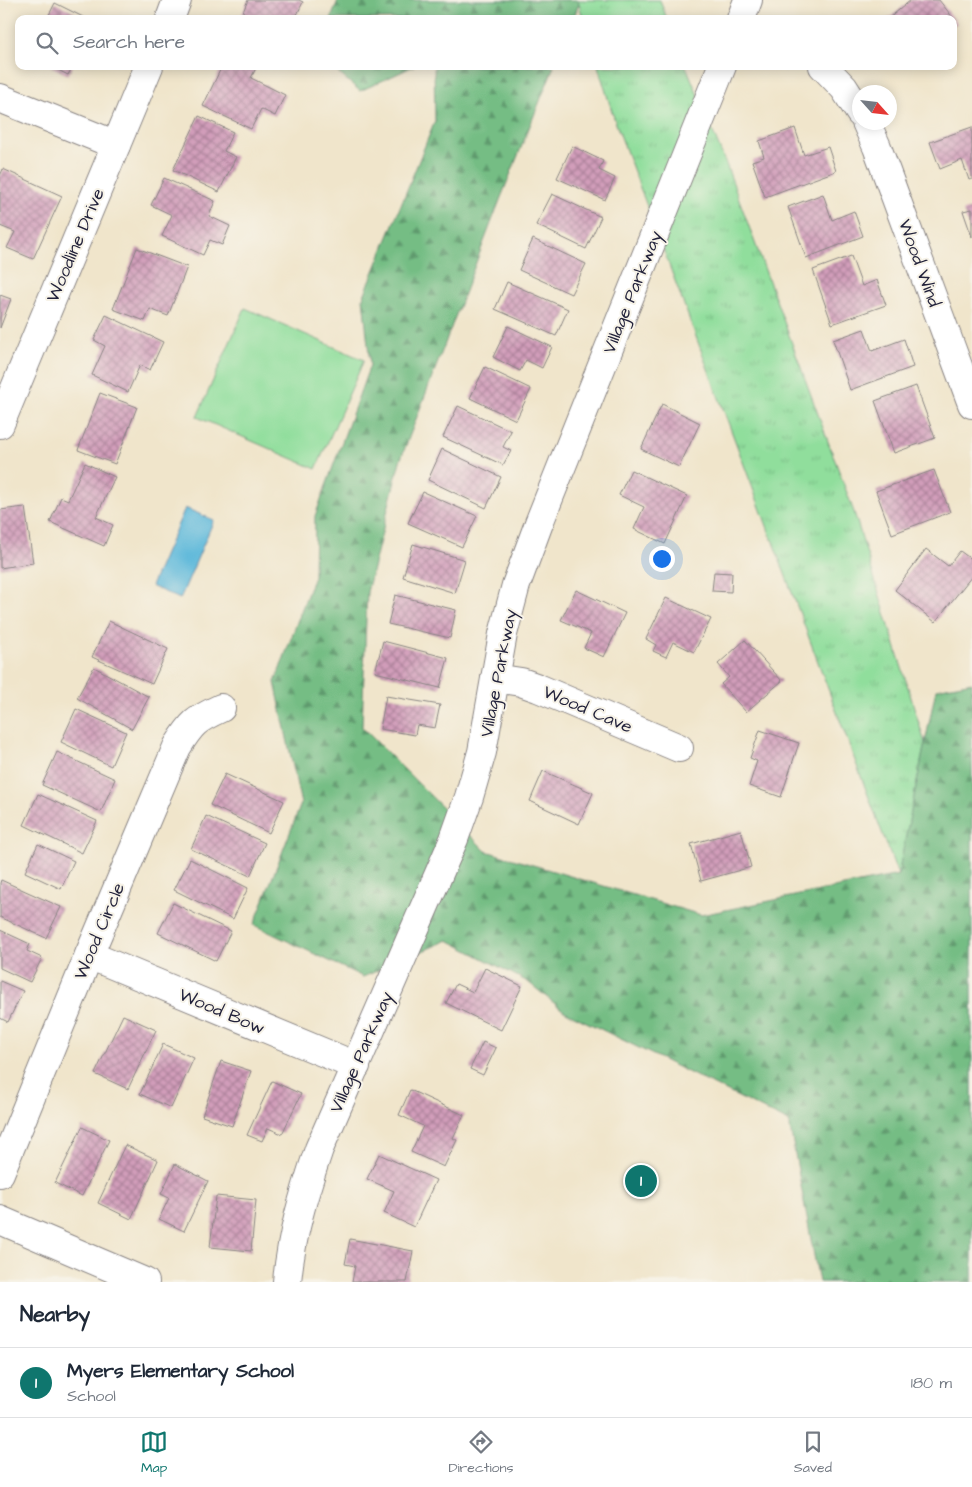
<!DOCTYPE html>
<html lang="en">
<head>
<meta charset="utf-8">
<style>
  :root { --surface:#fff; --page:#f6f6f7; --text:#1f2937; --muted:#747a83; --line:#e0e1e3; --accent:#0f766e }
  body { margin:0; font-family:"Architects Daughter",sans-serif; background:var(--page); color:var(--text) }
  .compass { position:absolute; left:852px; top:85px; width:45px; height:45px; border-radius:50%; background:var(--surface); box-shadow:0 2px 12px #0003; rotate:117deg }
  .you { position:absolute; left:661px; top:558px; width:18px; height:18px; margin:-12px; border:4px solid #fff; border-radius:50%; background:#1a73e8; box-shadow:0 0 0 8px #1a73e833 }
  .badge { display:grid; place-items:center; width:32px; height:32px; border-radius:50%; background:var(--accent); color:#fff; font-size:16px; font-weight:700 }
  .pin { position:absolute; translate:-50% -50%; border:2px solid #fff; box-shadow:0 1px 5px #0006 }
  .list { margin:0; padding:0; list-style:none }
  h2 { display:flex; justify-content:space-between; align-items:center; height:65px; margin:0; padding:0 20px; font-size:21px }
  h2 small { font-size:16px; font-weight:400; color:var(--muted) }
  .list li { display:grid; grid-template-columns:32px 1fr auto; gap:15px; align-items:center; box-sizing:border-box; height:70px; padding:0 20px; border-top:1px solid var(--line) }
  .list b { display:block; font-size:19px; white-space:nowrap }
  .list p { margin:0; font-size:16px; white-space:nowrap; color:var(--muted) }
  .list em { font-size:16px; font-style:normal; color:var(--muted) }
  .icon { flex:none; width:28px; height:28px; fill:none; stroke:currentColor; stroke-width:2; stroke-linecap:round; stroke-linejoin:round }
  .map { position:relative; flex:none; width:972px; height:1282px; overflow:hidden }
  .search { position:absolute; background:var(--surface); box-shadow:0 2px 12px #0003; left:15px; right:15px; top:15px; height:55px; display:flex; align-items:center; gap:12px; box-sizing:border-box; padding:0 18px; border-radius:10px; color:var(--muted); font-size:19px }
  .sheet { height:135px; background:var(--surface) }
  nav { display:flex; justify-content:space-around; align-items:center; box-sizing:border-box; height:70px; border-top:1px solid var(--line); background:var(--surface); font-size:14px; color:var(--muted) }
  nav a { display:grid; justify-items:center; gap:2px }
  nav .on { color:var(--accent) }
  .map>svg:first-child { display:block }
  .grass { fill:url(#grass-tufts); stroke:#59806c }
  .forest { fill:url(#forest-firs); stroke:#4b7060 }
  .park { fill:#90de9c; stroke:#59806c }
  .water { fill:#5cb8da; stroke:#3f6d8a }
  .building { fill:url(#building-cross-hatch) }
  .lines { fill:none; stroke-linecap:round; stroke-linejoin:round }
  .minor-casing { stroke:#898483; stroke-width:30 }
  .minor { stroke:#fff; stroke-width:28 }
  .labels { text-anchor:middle; stroke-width:4; stroke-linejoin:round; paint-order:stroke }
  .street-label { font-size:18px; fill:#22223b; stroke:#f7f3e8 }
</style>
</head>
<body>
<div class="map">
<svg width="972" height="1282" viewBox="0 0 972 1282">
  <defs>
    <pattern id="grass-tufts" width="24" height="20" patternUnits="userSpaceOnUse" patternTransform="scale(1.25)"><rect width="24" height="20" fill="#90de9c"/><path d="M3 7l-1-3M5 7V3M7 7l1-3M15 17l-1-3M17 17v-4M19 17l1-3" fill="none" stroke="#7cbe87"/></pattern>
    <pattern id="forest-firs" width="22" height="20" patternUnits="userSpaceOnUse" patternTransform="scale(1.25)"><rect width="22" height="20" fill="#74bd84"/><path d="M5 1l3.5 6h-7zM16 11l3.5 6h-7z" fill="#5f996d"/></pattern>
    <pattern id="building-cross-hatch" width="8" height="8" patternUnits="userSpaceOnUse" patternTransform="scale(1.25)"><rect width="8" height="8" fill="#d19dba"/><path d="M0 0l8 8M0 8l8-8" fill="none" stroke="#a98098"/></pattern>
  </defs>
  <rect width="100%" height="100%" fill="#f7f3e8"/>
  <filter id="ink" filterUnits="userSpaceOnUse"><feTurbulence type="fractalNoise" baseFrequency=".02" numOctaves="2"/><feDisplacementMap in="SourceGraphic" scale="10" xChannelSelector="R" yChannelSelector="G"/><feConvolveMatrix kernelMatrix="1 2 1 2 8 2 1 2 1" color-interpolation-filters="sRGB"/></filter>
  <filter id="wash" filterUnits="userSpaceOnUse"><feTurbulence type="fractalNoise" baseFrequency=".0096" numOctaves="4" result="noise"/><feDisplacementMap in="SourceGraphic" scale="20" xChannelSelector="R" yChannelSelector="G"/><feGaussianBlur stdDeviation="1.12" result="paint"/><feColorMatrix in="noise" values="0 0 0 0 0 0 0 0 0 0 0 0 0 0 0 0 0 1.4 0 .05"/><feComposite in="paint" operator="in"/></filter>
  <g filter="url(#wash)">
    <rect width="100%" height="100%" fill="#f0e5cb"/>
    <g class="grass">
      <polygon points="578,0 660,0 667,19 583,19"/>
      <polygon points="598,66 686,66 726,164 854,512 925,743 898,875 615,121"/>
    </g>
    <g class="forest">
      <polygon points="338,0 578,0 579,4 573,19 331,19"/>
      <polygon points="330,66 414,66 360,91"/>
      <polygon points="434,66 554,66 500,200 400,461 367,592 362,727 486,851 701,915 898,875 936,689 972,682 972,1282 819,1282 789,1122 564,1011 528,982 448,940 363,977 254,925 301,804 275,682 314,576 315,516 370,365 363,298 435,121"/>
    </g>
    <polygon class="park" points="245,308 364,360 316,469 197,417"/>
    <polygon class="water" points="185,508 214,520 180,599 151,586"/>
    <g id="blocks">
      <g class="building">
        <polygon points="248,0 299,0 303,2 295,19 240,19"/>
        <polygon points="911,0 939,0 957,23 953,26 953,19 888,19"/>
        <polygon points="55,3 87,19 47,19"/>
        <polygon points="50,66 73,66 68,75"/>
        <polygon points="222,66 257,66 251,78 285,95 275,116 261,109 251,129 203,106"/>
        <polygon points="199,116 233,132 224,151 236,157 219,192 173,170"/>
        <polygon points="972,127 972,179 969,180 962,160 940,169 930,142"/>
        <polygon points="795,128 804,155 828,147 836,171 765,197 752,161 764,157 759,141"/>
        <polygon points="572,146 603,161 599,170 615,178 605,200 557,178"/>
        <polygon points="3,169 62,196 33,259 7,248 15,232 0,226 0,176"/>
        <polygon points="164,178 215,201 209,216 230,226 222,245 210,240 203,255 162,236 172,215 151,205"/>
        <polygon points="552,194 601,217 586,249 536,225"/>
        <polygon points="823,194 832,220 854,211 863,236 806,258 788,207"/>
        <polygon points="972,209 972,237 963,211"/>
        <polygon points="533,239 586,264 571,294 519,270"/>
        <polygon points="137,248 187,267 168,316 150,309 145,321 113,309"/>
        <polygon points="851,256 862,286 877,280 886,305 832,324 813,270"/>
        <polygon points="507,282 568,309 556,336 495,309"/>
        <polygon points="0,295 11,299 0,328"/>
        <polygon points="106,315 163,342 150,370 140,365 128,392 92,375 105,346 94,340"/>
        <polygon points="508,326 552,347 542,368 526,360 520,371 493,357"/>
        <polygon points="864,329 872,351 904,339 913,367 850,390 833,340"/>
        <polygon points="485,367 531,389 516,420 470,398"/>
        <polygon points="916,386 935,438 894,453 875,401"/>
        <polygon points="100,393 137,407 115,464 78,450"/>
        <polygon points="662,404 700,423 679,467 641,449"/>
        <polygon points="458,406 511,431 503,447 511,451 503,465 443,437"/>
        <polygon points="442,449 501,477 486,508 428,480"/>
        <polygon points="85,463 115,477 96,517 113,525 104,546 50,522 61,497 68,500"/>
        <polygon points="631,470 687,496 665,544 634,529 644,507 619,495"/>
        <polygon points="934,470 950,512 892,534 876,491"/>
        <polygon points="423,492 477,516 462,547 408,523"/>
        <polygon points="25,507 33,563 0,568 0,510"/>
        <polygon points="413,544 465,560 455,593 403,577"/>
        <polygon points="926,549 948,566 960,551 972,560 972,576 935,622 895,590"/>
        <polygon points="714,572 732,573 731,592 712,591"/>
        <polygon points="576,590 625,613 604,657 584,648 591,633 561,620"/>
        <polygon points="395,595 456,610 450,638 388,624"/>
        <polygon points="666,598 711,619 694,652 673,642 666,657 653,651 656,645 646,639"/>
        <polygon points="109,621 168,649 152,684 92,657"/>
        <polygon points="745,640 782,681 746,712 721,684 729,677 718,664"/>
        <polygon points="383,641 448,658 440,688 375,672"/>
        <polygon points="94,667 149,697 132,729 77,698"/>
        <polygon points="386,696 440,705 435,728 417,725 415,735 380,729"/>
        <polygon points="76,709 126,732 111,766 61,742"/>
        <polygon points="760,730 799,743 781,797 749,786 757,761 750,758"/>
        <polygon points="57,752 115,779 101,812 42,785"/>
        <polygon points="543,771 593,793 579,824 530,801"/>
        <polygon points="225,774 284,801 269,833 210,805"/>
        <polygon points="38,794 97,821 82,853 24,825"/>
        <polygon points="206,816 265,843 250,876 191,849"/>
        <polygon points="741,830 751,867 701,881 691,844"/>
        <polygon points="38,844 74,861 61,889 25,872"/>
        <polygon points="190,859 248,888 233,919 174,890"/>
        <polygon points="1,880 61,907 46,938 0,917 0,883"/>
        <polygon points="173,903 231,931 216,961 158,933"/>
        <polygon points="0,930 30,944 27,951 42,958 30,982 0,968"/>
        <polygon points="485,968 522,986 501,1030 446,1003 456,984 473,992"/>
        <polygon points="0,981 23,991 8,1022 0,1018"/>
        <polygon points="123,1015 156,1030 128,1089 95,1074"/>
        <polygon points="483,1042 496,1048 483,1075 470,1069"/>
        <polygon points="163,1044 194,1058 171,1108 140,1094"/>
        <polygon points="221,1061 251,1071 232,1126 202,1116"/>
        <polygon points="272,1081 301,1094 282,1134 268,1128 262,1141 247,1135"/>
        <polygon points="410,1090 464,1115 453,1138 457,1140 444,1167 411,1152 423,1126 399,1115"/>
        <polygon points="82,1127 109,1140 82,1196 55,1183"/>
        <polygon points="125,1145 158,1160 131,1219 98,1203"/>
        <polygon points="379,1154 436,1180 414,1227 384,1213 394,1191 367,1179"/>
        <polygon points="175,1164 208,1181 184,1231 159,1219 169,1198 161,1194"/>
        <polygon points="216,1196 256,1200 251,1251 210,1247"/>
        <polygon points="350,1239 413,1251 407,1282 352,1282 355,1266 345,1264"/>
      </g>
    </g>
  </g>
  <g filter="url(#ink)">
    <use href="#blocks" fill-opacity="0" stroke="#898483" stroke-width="1"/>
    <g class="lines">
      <defs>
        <g id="minor">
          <polyline points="170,19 177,0"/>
          <polyline points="741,19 748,0"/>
          <polyline points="823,66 844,88 860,113"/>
          <polyline points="0,98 116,145"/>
          <polyline points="866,122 877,147 972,404"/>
          <polyline points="0,424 149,66"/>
          <polyline points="495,678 521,682 538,688 679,748"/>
          <polyline points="89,955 356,1066"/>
          <path d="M0,1173L89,955L177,747C192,723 195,720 221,708"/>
          <polyline points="0,1220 145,1282"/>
          <path d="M287,1282C291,1236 304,1193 319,1149L454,839L469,797L482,752L503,634L516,585L539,523L722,66"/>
        </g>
      </defs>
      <use href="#minor" class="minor-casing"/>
      <use href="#minor" class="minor"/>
    </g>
  </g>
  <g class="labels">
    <g class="street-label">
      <text transform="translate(75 245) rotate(-67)" y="6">Woodline Drive</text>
      <text transform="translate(920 263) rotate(70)" y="6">Wood Wind</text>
      <text transform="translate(632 292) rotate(-68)" y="6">Village Parkway</text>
      <text transform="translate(498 673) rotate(-79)" y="6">Village Parkway</text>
      <text transform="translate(588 709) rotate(23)" y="6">Wood Cave</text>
      <text transform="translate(99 931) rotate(-67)" y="6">Wood Circle</text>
      <text transform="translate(222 1011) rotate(23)" y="6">Wood Bow</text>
      <text transform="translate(361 1052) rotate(-66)" y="6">Village Parkway</text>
    </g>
  </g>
</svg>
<svg class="compass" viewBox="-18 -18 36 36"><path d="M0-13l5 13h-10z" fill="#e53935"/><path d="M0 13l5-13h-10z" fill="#747a83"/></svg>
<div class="you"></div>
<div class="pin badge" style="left:641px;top:1181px">1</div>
<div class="search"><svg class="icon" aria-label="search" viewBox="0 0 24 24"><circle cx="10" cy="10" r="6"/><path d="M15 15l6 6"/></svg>Search here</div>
</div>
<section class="sheet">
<h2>Nearby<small></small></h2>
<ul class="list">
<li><span class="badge">1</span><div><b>Myers Elementary School</b><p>School</p></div><em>180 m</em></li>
</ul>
</section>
<nav>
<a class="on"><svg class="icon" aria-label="map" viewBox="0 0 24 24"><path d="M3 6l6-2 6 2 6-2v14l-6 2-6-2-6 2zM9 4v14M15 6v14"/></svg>Map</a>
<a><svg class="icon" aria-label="directions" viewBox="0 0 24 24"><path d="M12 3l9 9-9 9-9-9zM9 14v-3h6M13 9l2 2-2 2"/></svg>Directions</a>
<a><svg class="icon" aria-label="saved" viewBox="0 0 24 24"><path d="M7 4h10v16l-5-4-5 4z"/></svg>Saved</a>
</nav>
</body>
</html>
